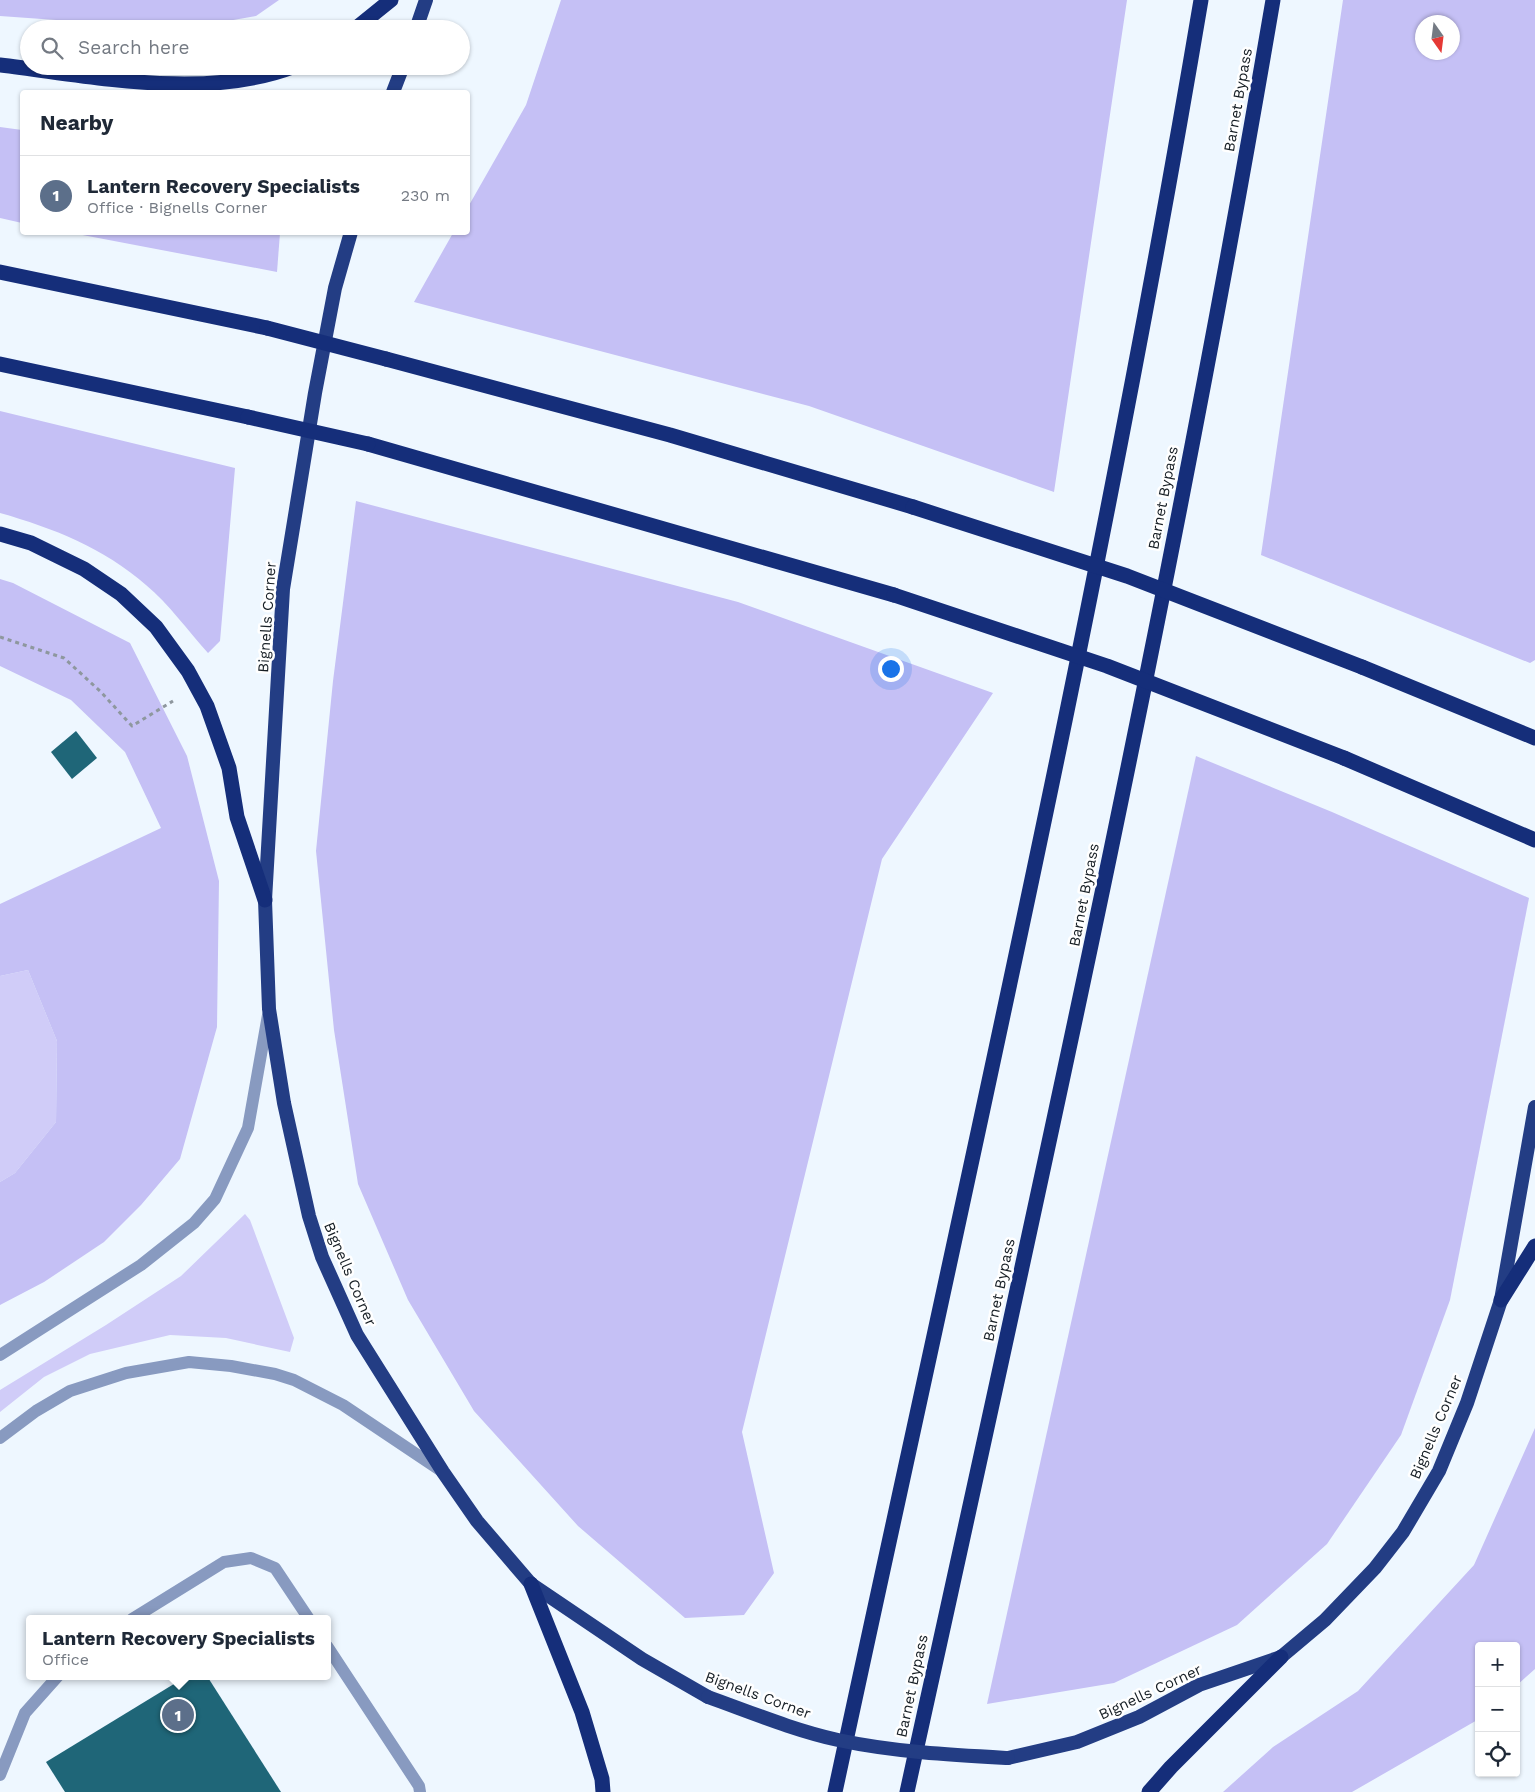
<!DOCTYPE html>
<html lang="en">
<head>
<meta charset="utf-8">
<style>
  :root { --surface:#fff; --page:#f6f6f7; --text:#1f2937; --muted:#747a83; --line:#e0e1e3; --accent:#536611 }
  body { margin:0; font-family:"Work Sans",sans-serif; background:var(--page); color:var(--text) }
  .controls { position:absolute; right:15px; bottom:15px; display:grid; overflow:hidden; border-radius:5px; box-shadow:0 1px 4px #0004 }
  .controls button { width:45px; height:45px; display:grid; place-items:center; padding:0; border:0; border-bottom:1px solid var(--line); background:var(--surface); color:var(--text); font:25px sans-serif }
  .compass { position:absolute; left:1415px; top:15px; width:45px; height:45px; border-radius:50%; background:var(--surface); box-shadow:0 1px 4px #0004; rotate:166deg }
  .you { position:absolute; left:890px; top:668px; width:18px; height:18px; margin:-12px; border:4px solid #fff; border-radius:50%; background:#1a73e8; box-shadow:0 0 0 8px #1a73e833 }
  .badge { display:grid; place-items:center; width:32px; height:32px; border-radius:50%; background:var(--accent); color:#fff; font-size:16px; font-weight:700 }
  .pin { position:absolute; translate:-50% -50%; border:2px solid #fff; box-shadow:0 1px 5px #0006 }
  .popup { position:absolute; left:26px; top:1615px; width:305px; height:65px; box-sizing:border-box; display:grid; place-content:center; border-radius:5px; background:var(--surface); filter:drop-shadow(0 1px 4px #0005); font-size:16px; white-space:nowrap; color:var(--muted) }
  .popup b { font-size:19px; color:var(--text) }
  .popup::after { content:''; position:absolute; left:50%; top:100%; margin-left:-10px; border:10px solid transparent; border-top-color:var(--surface) }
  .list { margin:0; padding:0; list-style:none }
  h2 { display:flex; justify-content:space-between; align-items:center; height:65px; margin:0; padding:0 20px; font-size:21px }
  h2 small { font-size:16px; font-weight:400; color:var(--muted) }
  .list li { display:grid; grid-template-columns:32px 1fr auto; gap:15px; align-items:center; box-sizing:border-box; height:80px; padding:0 20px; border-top:1px solid var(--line) }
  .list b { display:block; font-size:19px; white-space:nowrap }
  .list p { margin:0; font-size:16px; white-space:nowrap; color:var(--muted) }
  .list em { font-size:16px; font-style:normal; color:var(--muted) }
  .icon { flex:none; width:28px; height:28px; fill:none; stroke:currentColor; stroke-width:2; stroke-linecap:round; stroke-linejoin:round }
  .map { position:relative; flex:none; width:1535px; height:1792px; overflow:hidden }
  .search { position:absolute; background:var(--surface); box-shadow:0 1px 4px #0004; left:20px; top:20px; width:450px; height:55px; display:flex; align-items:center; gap:12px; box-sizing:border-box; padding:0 18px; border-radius:28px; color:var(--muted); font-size:19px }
  .panel { position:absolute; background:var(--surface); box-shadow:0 1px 4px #0004; left:20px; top:90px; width:450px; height:145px; border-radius:5px }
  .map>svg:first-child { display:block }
  .green { fill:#d0ccf8 }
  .forest { fill:#c5c0f5; fill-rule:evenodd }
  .building { fill:#1f6678 }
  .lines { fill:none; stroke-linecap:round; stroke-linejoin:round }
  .path { stroke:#8e979e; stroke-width:3; stroke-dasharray:4 4; stroke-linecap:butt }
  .service { stroke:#889ac0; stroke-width:12 }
  .tertiary { stroke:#889ac0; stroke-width:12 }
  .trunk { stroke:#233d84; stroke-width:14 }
  .motorway { stroke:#152e7a; stroke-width:15 }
  .trunk-bridge { stroke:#233d84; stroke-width:14 }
  .motorway-bridge { stroke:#152e7a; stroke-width:15 }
  .labels { text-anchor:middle; stroke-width:5; stroke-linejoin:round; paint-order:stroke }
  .street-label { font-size:15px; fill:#161e24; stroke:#fff }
</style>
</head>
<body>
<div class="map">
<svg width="1535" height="1792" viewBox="0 0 1535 1792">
  <rect width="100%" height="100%" fill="#eef7ff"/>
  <g class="green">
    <polygon points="28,970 57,1041 56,1122 15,1173 0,1182 0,976"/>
    <polygon points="245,1214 250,1220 294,1338 290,1352 226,1338 170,1335 90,1354 44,1377 0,1412 0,1390 106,1325 181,1276"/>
  </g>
  <g class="forest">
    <polygon points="0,0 279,0 256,16 182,29 0,16"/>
    <polygon points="561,0 1127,0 1054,492 809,406 414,302 453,233 468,232 468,207 526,105"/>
    <path d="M1343,0H1535V660L1530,663L1261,555ZM1422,22H1452V52H1422Z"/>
    <polygon points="0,127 22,130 22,223 0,218"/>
    <polygon points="72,233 280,233 277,272"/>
    <path d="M0,411L235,468L220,641L208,653C188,631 169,604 146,585C104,548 53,528 0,513Z"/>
    <polygon points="356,501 738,602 993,693 882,859 742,1432 774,1573 744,1615 685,1618 578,1526 474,1411 408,1300 358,1184 334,1030 316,851 333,681"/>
    <polygon points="0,579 13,583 130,643 187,756 219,881 217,1027 180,1159 141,1205 104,1242 44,1282 0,1305 0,1182 15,1173 56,1122 57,1041 28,970 0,976 0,904 161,828 125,752 71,700 0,666"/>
    <polygon points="1196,756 1332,812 1529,898 1450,1300 1401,1435 1327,1544 1237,1625 1114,1683 987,1704"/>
    <polygon points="1535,1428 1535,1669 1516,1686 1516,1646 1479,1646 1479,1719 1352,1792 1223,1792 1273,1747 1358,1691 1474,1565"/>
  </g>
  <g class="building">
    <polygon points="76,731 97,758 72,779 51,752"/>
    <polygon points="187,1676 207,1676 281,1792 65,1792 46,1762"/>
  </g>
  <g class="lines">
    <polyline class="path" points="0,637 64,658 101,692 132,726 173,701"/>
    <g class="service">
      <polyline points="132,1619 224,1562 251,1558 275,1568 309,1619"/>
      <polyline points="327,1646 419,1786 420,1792"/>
      <polyline points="0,1775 25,1713 58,1676"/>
    </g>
    <g class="tertiary">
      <polyline points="0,1355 141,1265 194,1223 215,1199 248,1128 268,1015"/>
      <polyline points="0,1438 36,1411 70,1391 126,1373 189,1362 231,1366 275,1374 294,1380 343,1405 443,1472"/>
    </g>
    <g class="trunk">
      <polyline points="416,29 426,0"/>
      <polyline points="393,92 403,66"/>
      <polyline points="351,232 335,288 315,393 283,589 265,900 269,1009 284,1103 309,1216 322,1257 357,1335 443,1472 477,1521 531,1584 642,1659 708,1697"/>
      <polyline points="1008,1758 1077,1742 1139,1717 1199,1685 1281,1657 1325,1620 1375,1568 1403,1532 1439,1471 1467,1403 1501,1300 1535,1107"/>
    </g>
    <g class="motorway">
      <polyline points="355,29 391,0"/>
      <path d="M0,65C93,76 205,101 295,66"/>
      <polyline points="0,272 267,328"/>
      <polyline points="386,359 670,435 913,507"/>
      <polyline points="0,364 248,417"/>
      <polyline points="368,444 894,595"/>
      <polyline points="0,534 31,543 84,569 121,594 156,627 188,671 207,706 229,768 237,817 265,900"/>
      <polyline points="1362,667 1535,738"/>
      <polyline points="1344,758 1535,840"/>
      <polyline points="1501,1300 1535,1246"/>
      <polyline points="531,1584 582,1712 602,1779 603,1792"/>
      <path d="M835,1792C963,1196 1100,601 1201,0"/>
      <path d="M907,1792C1038,1197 1171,601 1273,0"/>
      <polyline points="1149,1792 1171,1767 1281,1657"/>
    </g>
    <path class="trunk-bridge" d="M708,1697C750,1712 793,1730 838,1740C894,1752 952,1755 1008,1758"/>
    <g class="motorway-bridge">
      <polyline points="267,328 386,359"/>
      <polyline points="248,417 368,444"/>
      <polyline points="913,507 1127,576 1362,667"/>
      <polyline points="894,595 1107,666 1344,758"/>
    </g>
  </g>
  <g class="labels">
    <g class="street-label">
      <text transform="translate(1238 100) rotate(-80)" y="5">Barnet Bypass</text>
      <text transform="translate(1163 498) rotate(-79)" y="5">Barnet Bypass</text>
      <text transform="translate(267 617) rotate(-86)" y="5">Bignells Corner</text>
      <text transform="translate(1084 895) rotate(-79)" y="5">Barnet Bypass</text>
      <text transform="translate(350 1274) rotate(67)" y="5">Bignells Corner</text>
      <text transform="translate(999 1290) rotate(-78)" y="5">Barnet Bypass</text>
      <text transform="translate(1436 1427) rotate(-67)" y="5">Bignells Corner</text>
      <text transform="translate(912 1686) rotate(-78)" y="5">Barnet Bypass</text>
      <text transform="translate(1150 1692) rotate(-25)" y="5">Bignells Corner</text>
      <text transform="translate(758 1695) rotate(20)" y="5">Bignells Corner</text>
    </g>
  </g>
</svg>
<div class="controls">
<button>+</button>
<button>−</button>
<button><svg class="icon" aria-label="locate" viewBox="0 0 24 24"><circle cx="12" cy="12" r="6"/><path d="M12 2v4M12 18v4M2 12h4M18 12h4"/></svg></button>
</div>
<svg class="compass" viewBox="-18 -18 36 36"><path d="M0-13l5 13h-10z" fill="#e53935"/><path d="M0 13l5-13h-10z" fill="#747a83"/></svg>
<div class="you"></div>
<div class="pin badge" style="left:178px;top:1715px;background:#5c6f8a">1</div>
<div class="popup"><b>Lantern Recovery Specialists</b>Office</div>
<div class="search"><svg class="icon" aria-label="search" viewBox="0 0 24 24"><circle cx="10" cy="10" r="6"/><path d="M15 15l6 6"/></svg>Search here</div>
<section class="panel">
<h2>Nearby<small></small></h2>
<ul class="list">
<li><span class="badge" style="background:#5c6f8a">1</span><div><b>Lantern Recovery Specialists</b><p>Office · Bignells Corner</p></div><em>230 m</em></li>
</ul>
</section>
</div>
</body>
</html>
